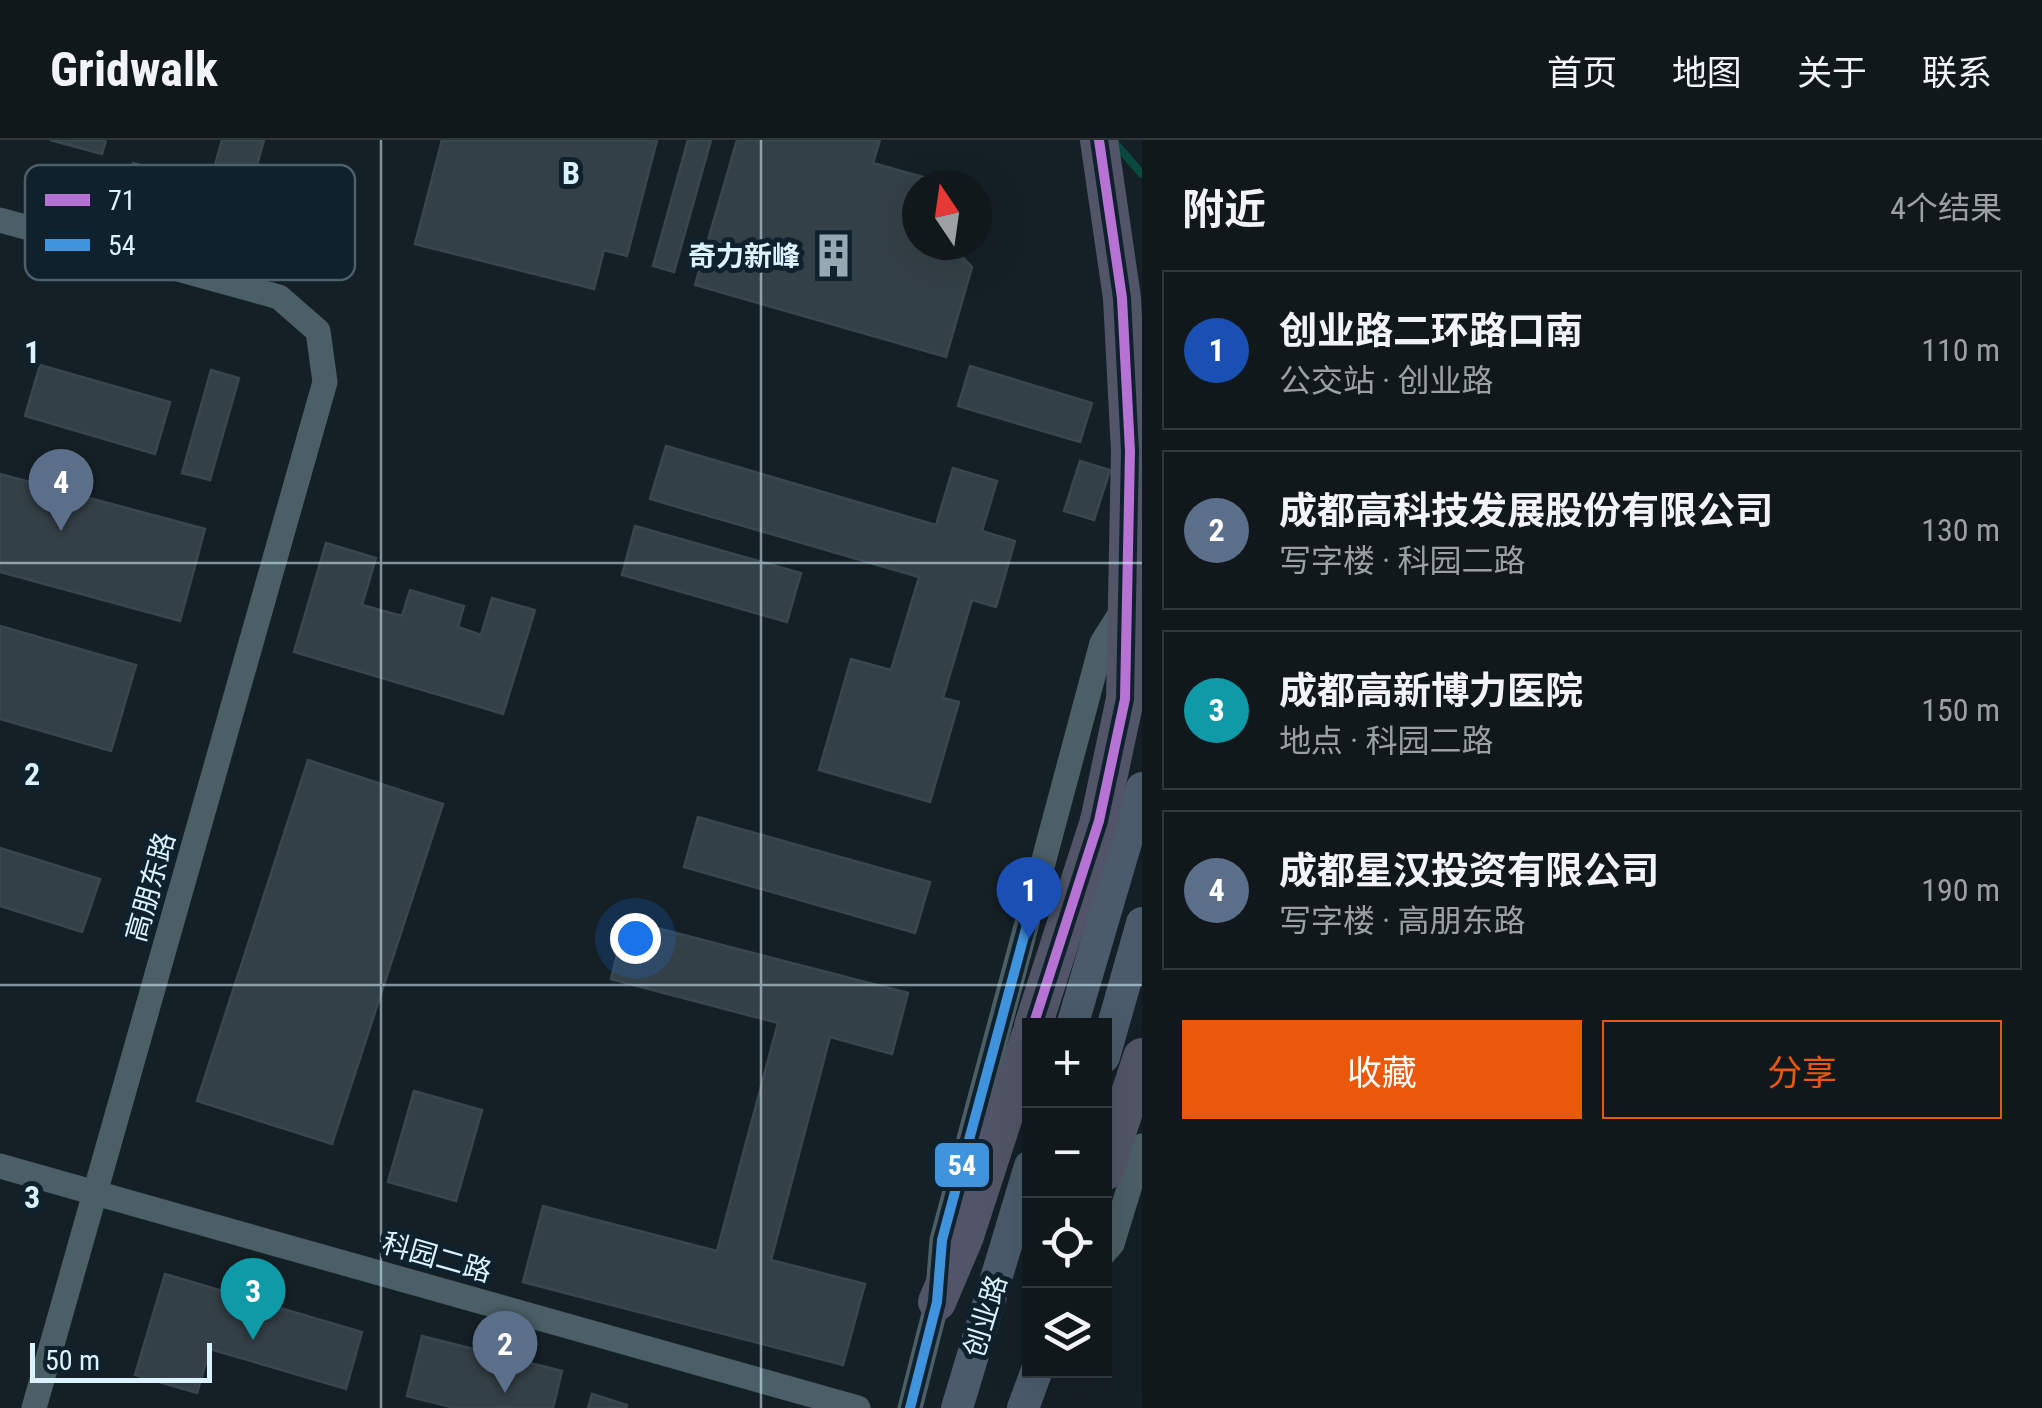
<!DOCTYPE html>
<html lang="zh">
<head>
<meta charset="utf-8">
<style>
  :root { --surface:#10181c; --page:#192125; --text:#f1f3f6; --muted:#9ca0a3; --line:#30373b; --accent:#ea580c }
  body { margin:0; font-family:"Roboto Condensed","Noto Sans SC",sans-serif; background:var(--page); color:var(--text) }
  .controls { position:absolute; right:30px; bottom:30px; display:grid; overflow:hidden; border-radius:0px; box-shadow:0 10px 40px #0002 }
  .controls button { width:90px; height:90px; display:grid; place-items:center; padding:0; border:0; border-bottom:2px solid var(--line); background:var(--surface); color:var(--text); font:50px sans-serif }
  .compass { position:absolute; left:902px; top:30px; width:90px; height:90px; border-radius:50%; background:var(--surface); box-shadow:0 10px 40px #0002; rotate:347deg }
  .scale { position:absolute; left:30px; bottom:25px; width:182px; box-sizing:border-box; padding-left:10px; border:5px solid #daf3ff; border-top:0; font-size:28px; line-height:35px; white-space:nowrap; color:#daf3ff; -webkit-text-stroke:8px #0f212c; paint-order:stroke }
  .you { position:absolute; left:635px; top:798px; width:35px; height:35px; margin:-25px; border:8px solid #fff; border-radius:50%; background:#1a73e8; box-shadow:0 0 0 15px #1a73e833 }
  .badge { display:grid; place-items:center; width:65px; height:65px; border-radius:50%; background:var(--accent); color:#fff; font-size:32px; font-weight:700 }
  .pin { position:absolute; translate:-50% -82px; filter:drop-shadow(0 2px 5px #0008) }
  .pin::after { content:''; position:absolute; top:52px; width:35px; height:30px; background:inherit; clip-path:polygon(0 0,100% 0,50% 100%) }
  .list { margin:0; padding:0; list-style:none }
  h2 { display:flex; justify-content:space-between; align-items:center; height:130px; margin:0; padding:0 40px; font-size:42px }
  h2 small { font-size:32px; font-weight:400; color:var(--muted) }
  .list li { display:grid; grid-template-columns:65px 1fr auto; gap:30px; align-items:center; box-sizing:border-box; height:160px; margin:0 20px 20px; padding:0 20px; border:2px solid var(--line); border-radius:0px }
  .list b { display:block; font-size:38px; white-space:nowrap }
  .list p { margin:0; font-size:32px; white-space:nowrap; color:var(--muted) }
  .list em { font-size:32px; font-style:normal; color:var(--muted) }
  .actions { display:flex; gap:20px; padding:30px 40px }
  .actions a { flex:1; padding:22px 0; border:2px solid var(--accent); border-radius:0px; text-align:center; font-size:35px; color:var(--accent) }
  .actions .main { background:var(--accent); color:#fff }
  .icon { flex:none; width:55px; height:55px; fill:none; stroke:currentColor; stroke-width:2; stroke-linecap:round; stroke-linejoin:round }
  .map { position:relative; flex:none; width:1142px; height:1268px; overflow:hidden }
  header { display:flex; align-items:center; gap:60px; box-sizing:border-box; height:140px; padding:0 50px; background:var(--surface); border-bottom:2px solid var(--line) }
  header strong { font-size:48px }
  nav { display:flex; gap:55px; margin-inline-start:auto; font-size:35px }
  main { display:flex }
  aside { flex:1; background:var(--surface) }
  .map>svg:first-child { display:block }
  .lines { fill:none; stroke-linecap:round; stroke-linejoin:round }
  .stream { stroke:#09493f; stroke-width:8 }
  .building { fill:#344047; stroke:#38474f; stroke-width:2.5 }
  .minor { stroke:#4b5f66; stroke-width:25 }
  .major { stroke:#4b5b6b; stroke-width:32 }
  .highway { stroke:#515567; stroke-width:38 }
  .highway-bridge { stroke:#515567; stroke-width:38 }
  .bus-1-casing { stroke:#0f212c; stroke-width:18 }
  .bus-2-casing { stroke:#0f212c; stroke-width:18 }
  .bus-1 { stroke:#b673d3; stroke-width:10 }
  .bus-2 { stroke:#4094de; stroke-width:10 }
  .grid { fill:none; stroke:#daf3ff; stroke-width:2.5; stroke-opacity:0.55 }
  .labels { text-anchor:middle; stroke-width:10; stroke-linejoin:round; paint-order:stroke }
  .poi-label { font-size:28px; font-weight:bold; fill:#daf3ff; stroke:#0f212c; text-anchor:end }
  .street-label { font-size:28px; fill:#daf3ff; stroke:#0f212c }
  .key { fill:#0f212c; stroke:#4c606b; stroke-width:2.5 }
  .key-label { font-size:28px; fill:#daf3ff }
  .grid-label { font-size:32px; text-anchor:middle; font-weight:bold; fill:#daf3ff; stroke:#0f212c; stroke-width:10; stroke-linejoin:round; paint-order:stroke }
  .line-badge { stroke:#0f212c; stroke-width:4 }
  .badge-label { font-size:28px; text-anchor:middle; font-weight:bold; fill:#fff }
</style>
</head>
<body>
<header>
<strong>Gridwalk</strong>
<nav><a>首页</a><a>地图</a><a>关于</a><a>联系</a></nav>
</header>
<main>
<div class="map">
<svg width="1142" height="1268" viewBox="0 0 1142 1268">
  <rect width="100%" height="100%" fill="#152026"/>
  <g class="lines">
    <polyline class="stream" points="1115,3 1142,34"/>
  </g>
  <g class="building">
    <polygon points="50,0 106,0 102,14"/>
    <polygon points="222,0 264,0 234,107 195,96"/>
    <polygon points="442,0 657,0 627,116 604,110 594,149 415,104"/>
    <polygon points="688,0 711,0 674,132 653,126"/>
    <polygon points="737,0 880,0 873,23 937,41 917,45 917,105 951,105 972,127 946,217 695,145"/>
    <polygon points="133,23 193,40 178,91 118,74"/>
    <polygon points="40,225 170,262 155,314 25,276"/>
    <polygon points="970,226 1092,263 1080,302 958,266"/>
    <polygon points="211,230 239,238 210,340 182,333"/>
    <polygon points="666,306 936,385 953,328 997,341 982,391 1015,401 996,467 972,460 943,558 959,562 930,662 819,630 851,519 891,530 919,437 650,359"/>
    <polygon points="1080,321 1110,330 1094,380 1064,371"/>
    <polygon points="0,334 205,389 180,481 0,432"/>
    <polygon points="635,386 801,433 787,482 622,435"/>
    <polygon points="326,403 376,418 362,465 402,476 410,450 464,466 458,487 481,495 492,458 535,470 503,574 294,512"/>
    <polygon points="0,486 136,525 111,611 0,579"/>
    <polygon points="308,620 443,664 332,1004 197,961"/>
    <polygon points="698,677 930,742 915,793 684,727"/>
    <polygon points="0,708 100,739 82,792 0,766"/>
    <polygon points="626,780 908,853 892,914 830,897 771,1120 865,1144 843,1225 523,1142 543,1066 717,1111 778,883 611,839"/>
    <polygon points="414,951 482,970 456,1061 388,1042"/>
    <polygon points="165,1134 362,1192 346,1249 210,1209 197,1253 135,1235"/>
    <polygon points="422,1196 562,1231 553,1268 455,1268 407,1256"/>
    <polygon points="592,1254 627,1265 626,1268 588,1268"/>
  </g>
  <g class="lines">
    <g class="minor">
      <polyline points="0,80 279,157 318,191 325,242 34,1268"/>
      <polyline points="0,1026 858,1268"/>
      <polyline points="1104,1113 1112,1104 1142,1006"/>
      <polyline points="910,1268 937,1162 942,1100 1102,503 1124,468"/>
    </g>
    <g class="major">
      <polyline points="1072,886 1142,648"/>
      <polyline points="1104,917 1142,783"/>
      <polyline points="957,1268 1030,1026"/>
      <polyline points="1023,1268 1037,1230"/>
    </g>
    <g class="highway">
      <polyline points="1033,886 1099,681"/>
      <polyline points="1104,1032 1142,917"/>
      <polyline points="937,1162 965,1096 1030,896"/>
    </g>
    <polyline class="highway-bridge" points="1099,0 1122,158 1130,311 1125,559 1099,681"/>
    <defs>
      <polyline id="bus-1" points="1033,886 1099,681 1125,559 1130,311 1122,158 1099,0"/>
      <polyline id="bus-2" points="910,1268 937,1162 942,1100 1027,785"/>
    </defs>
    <use href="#bus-1" class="bus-1-casing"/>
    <use href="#bus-2" class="bus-2-casing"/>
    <use href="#bus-1" class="bus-1"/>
    <use href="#bus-2" class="bus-2"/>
  </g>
  <path class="grid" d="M381,0V1268M761,0V1268M0,423H1142M0,845H1142"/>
  <defs>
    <symbol id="building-bare" viewBox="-9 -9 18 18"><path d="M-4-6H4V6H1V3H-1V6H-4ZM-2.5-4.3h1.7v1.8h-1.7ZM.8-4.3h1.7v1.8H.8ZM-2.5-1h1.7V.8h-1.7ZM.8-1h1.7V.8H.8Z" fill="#95a9b3" stroke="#0f212c" stroke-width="2.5" paint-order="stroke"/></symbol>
  </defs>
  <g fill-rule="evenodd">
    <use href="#building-bare" x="802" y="84" width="63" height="63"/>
  </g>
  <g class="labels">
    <g class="poi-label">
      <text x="800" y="126">奇力新峰</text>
    </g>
    <g class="street-label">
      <text transform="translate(150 747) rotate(-74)" y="10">高朋东路</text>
      <text transform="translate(437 1117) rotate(16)" y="10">科园二路</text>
      <text transform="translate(985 1176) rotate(-73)" y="10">创业路</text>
    </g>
  </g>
  <rect x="25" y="25" width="330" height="115" rx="15" class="key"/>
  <rect x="45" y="54" width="45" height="12" fill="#b673d3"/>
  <rect x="45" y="99" width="45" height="12" fill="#4094de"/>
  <g class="key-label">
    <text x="108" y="70">71</text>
    <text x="108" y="115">54</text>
  </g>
  <g class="grid-label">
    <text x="571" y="44">B</text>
    <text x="32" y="223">1</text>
    <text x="32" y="645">2</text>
    <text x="32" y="1068">3</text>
  </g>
  <rect class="line-badge" x="933" y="1001" width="58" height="48" rx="10" fill="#4094de"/>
  <g class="badge-label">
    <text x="962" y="1035">54</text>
  </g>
</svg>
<div class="controls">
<button>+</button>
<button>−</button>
<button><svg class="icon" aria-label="locate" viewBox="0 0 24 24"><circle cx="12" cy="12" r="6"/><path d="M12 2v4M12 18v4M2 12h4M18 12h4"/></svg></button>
<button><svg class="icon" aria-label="layers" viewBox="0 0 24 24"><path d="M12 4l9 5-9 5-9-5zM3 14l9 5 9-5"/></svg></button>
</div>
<svg class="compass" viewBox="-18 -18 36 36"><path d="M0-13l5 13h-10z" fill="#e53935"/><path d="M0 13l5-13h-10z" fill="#9ca0a3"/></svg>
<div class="scale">50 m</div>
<div class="you"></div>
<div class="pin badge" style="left:1029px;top:799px;background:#1a4fb4">1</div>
<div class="pin badge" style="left:505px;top:1253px;background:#5c6f8a">2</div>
<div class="pin badge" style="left:253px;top:1200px;background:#0f9aa8">3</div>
<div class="pin badge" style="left:61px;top:391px;background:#5c6f8a">4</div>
</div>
<aside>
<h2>附近<small>4个结果</small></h2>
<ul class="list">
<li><span class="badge" style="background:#1a4fb4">1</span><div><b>创业路二环路口南</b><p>公交站 · 创业路</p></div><em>110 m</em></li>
<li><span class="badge" style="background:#5c6f8a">2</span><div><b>成都高科技发展股份有限公司</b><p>写字楼 · 科园二路</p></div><em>130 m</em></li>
<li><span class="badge" style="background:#0f9aa8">3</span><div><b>成都高新博力医院</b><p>地点 · 科园二路</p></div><em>150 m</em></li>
<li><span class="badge" style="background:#5c6f8a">4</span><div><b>成都星汉投资有限公司</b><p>写字楼 · 高朋东路</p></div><em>190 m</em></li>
</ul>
<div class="actions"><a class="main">收藏</a><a>分享</a></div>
</aside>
</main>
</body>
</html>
